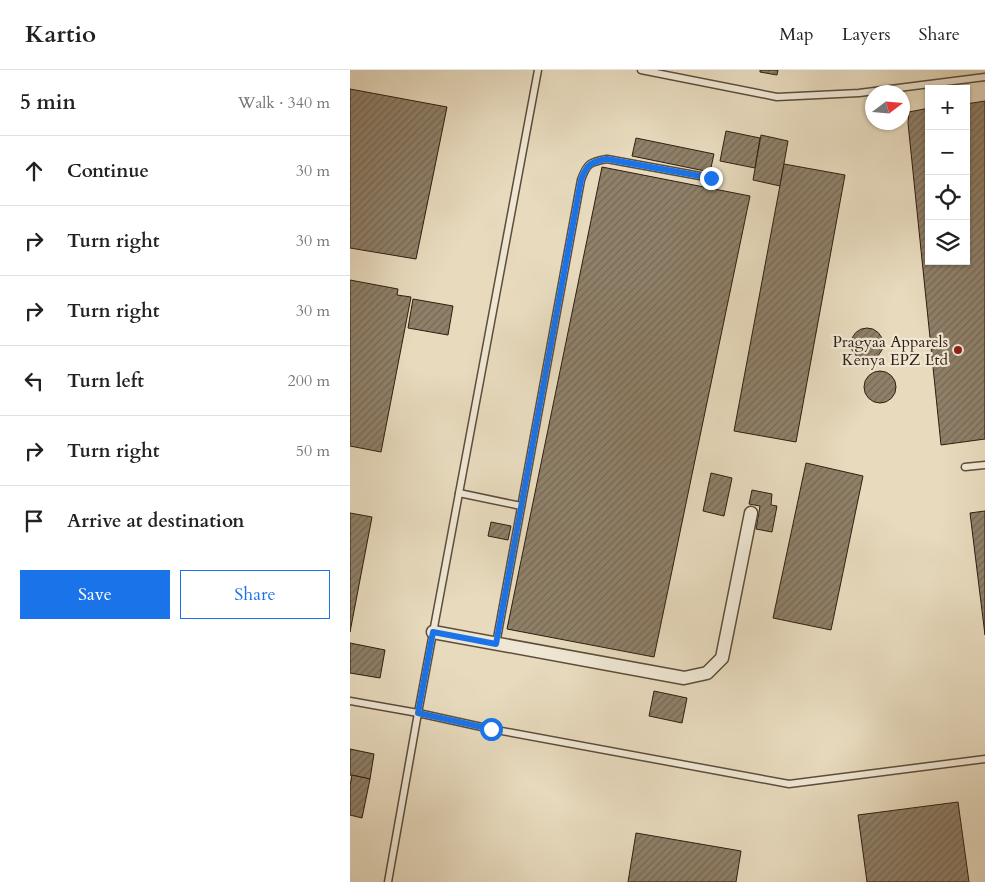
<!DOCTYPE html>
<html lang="en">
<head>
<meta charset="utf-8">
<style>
  :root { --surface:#fff; --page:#f2f2f2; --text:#222; --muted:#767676; --line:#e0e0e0; --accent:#1a73e8 }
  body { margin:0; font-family:Cardo,serif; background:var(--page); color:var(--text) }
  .controls { position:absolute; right:15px; top:15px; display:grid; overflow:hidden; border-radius:0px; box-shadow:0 1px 4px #0004 }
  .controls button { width:45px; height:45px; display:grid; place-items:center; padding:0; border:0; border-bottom:1px solid var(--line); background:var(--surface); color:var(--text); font:25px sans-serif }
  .compass { position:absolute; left:515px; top:15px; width:45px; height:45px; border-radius:50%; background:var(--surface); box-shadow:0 1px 4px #0004; rotate:74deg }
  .stop { position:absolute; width:15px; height:15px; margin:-11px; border:4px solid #1a73e8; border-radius:50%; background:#fff }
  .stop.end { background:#1a73e8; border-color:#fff; box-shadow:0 1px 5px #0008 }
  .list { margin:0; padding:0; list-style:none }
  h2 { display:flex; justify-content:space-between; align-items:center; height:65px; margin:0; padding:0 20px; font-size:21px }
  h2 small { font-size:16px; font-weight:400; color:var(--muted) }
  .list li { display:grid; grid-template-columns:32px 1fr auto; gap:15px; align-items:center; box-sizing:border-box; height:70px; padding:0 20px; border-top:1px solid var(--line) }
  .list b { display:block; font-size:19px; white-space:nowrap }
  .list em { font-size:16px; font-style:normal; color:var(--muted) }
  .actions { display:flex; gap:10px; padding:15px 20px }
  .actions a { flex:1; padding:11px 0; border:1px solid var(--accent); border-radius:0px; text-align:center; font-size:18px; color:var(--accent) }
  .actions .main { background:var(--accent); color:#fff }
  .icon { flex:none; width:28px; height:28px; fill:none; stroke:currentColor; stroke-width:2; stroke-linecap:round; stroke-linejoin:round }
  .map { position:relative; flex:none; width:635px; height:812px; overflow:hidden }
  header { display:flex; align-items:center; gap:30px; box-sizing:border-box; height:70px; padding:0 25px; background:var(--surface); border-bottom:1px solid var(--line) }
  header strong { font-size:24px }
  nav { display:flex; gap:28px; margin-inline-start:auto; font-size:18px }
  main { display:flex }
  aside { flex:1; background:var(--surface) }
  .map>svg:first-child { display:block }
  .building { fill:url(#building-hatch); stroke:#2f1e0f }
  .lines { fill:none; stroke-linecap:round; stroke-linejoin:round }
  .service-casing { stroke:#5d4d3a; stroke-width:9 }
  .minor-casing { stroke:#5d4d3a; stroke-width:15 }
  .service { stroke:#efe7d4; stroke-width:6 }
  .minor { stroke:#efe7d4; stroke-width:12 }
  .route { stroke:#1a73e8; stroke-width:6 }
  .poi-dot { fill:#8f2418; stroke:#efe7d4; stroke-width:2 }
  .labels { text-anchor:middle; stroke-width:4.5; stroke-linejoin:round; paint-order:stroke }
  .poi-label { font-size:16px; fill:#2f1e0f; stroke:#efe7d4; text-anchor:end }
</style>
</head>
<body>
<header>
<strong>Kartio</strong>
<nav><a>Map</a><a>Layers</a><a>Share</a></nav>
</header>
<main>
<aside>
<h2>5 min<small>Walk · 340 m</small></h2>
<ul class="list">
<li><svg class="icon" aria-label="ahead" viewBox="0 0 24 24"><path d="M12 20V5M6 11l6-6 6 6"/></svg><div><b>Continue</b></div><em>30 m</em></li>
<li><svg class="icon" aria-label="right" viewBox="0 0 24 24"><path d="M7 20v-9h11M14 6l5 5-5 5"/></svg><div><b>Turn right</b></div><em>30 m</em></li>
<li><svg class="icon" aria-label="right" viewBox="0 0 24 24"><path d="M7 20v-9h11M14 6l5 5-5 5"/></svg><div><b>Turn right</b></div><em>30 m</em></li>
<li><svg class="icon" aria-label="left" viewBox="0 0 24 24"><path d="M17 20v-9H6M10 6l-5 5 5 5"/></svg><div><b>Turn left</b></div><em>200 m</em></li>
<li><svg class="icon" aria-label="right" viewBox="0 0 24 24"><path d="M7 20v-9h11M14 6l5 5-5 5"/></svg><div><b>Turn right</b></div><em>50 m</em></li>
<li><svg class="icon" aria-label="arrive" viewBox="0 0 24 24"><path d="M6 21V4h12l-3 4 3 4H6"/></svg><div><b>Arrive at destination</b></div></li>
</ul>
<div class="actions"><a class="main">Save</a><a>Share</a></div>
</aside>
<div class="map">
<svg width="635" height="812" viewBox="0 0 635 812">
  <defs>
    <pattern id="building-hatch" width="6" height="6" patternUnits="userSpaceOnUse" patternTransform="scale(1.25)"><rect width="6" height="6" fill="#8f8069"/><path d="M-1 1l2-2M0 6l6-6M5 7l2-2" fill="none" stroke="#756855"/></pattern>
  </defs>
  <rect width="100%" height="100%" fill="#e7dabd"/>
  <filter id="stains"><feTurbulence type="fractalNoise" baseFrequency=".004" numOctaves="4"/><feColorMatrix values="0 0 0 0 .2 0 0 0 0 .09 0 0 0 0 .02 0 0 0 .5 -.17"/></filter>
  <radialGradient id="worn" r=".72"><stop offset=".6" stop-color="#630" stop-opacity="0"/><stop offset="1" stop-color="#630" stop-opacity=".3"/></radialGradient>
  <g class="building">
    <polygon points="410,0 428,0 427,5 410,2"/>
    <polygon points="0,19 97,37 66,189 0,178"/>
    <polygon points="635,31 635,369 591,375 558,53 559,42 579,38 579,191 616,191 616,34"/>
    <polygon points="376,61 410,68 405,98 370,91"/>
    <polygon points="411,65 438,71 430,116 403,110"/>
    <polygon points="286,68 364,84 360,102 282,86"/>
    <polygon points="434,94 495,105 446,372 384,361"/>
    <polygon points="252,97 400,126 304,587 157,559"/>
    <polygon points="0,210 48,219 47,225 61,227 31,382 0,376"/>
    <polygon points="63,229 103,236 98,265 58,258"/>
    <circle cx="517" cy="274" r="16"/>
    <circle cx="530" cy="317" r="16"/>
    <polygon points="456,393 513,406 481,560 423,548"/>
    <polygon points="361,403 382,408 374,446 353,441"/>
    <polygon points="402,420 422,424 421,435 427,436 422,462 406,459 410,436 399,434"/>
    <polygon points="635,441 635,565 620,443"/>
    <polygon points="0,443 22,447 0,562"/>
    <polygon points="141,452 161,456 158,470 138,466"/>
    <polygon points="0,573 35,580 30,608 0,603"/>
    <polygon points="304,621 337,628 332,653 299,646"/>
    <polygon points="0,679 24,684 20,709 0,705"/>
    <polygon points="2,705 20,709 12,748 0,745 0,716"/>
    <polygon points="608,732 619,812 517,812 508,745"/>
    <polygon points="286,763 391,781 386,812 278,812"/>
  </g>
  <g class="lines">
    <defs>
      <g id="service">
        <polyline points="291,0 427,27 509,23 635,7"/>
        <polyline points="615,397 635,395"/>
        <polyline points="109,423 171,436"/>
        <path d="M146,574L231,110C237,93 240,92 257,89L361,108"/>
        <polyline points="0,631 68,643 141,659 439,714 635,689"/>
        <polyline points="38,812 68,643 188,0"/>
      </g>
      <polyline id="minor" points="83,562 334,608 357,603 372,588 401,443"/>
    </defs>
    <use href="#service" class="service-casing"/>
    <use href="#minor" class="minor-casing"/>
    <use href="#service" class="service"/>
    <use href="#minor" class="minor"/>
  </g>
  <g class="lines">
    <path class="route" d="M141,659L68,643L83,562L146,574L231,110C237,94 240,92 257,89L361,108"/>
  </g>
  <circle class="poi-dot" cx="608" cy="280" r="5"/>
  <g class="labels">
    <g class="poi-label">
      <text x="598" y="277">Pragyaa Apparels<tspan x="598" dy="18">Kenya EPZ Ltd</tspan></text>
    </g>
  </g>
  <rect width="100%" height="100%" filter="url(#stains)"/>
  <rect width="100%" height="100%" fill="url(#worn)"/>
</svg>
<div class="controls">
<button>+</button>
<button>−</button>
<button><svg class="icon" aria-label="locate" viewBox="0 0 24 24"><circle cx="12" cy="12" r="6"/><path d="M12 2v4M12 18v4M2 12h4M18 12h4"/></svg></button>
<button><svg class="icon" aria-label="layers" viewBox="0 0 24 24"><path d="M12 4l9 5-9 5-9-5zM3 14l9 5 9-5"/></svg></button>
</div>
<svg class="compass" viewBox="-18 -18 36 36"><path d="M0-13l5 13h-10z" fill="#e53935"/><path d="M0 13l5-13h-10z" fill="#767676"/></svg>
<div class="stop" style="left:141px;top:659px"></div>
<div class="stop end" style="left:361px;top:108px"></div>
</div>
</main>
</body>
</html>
